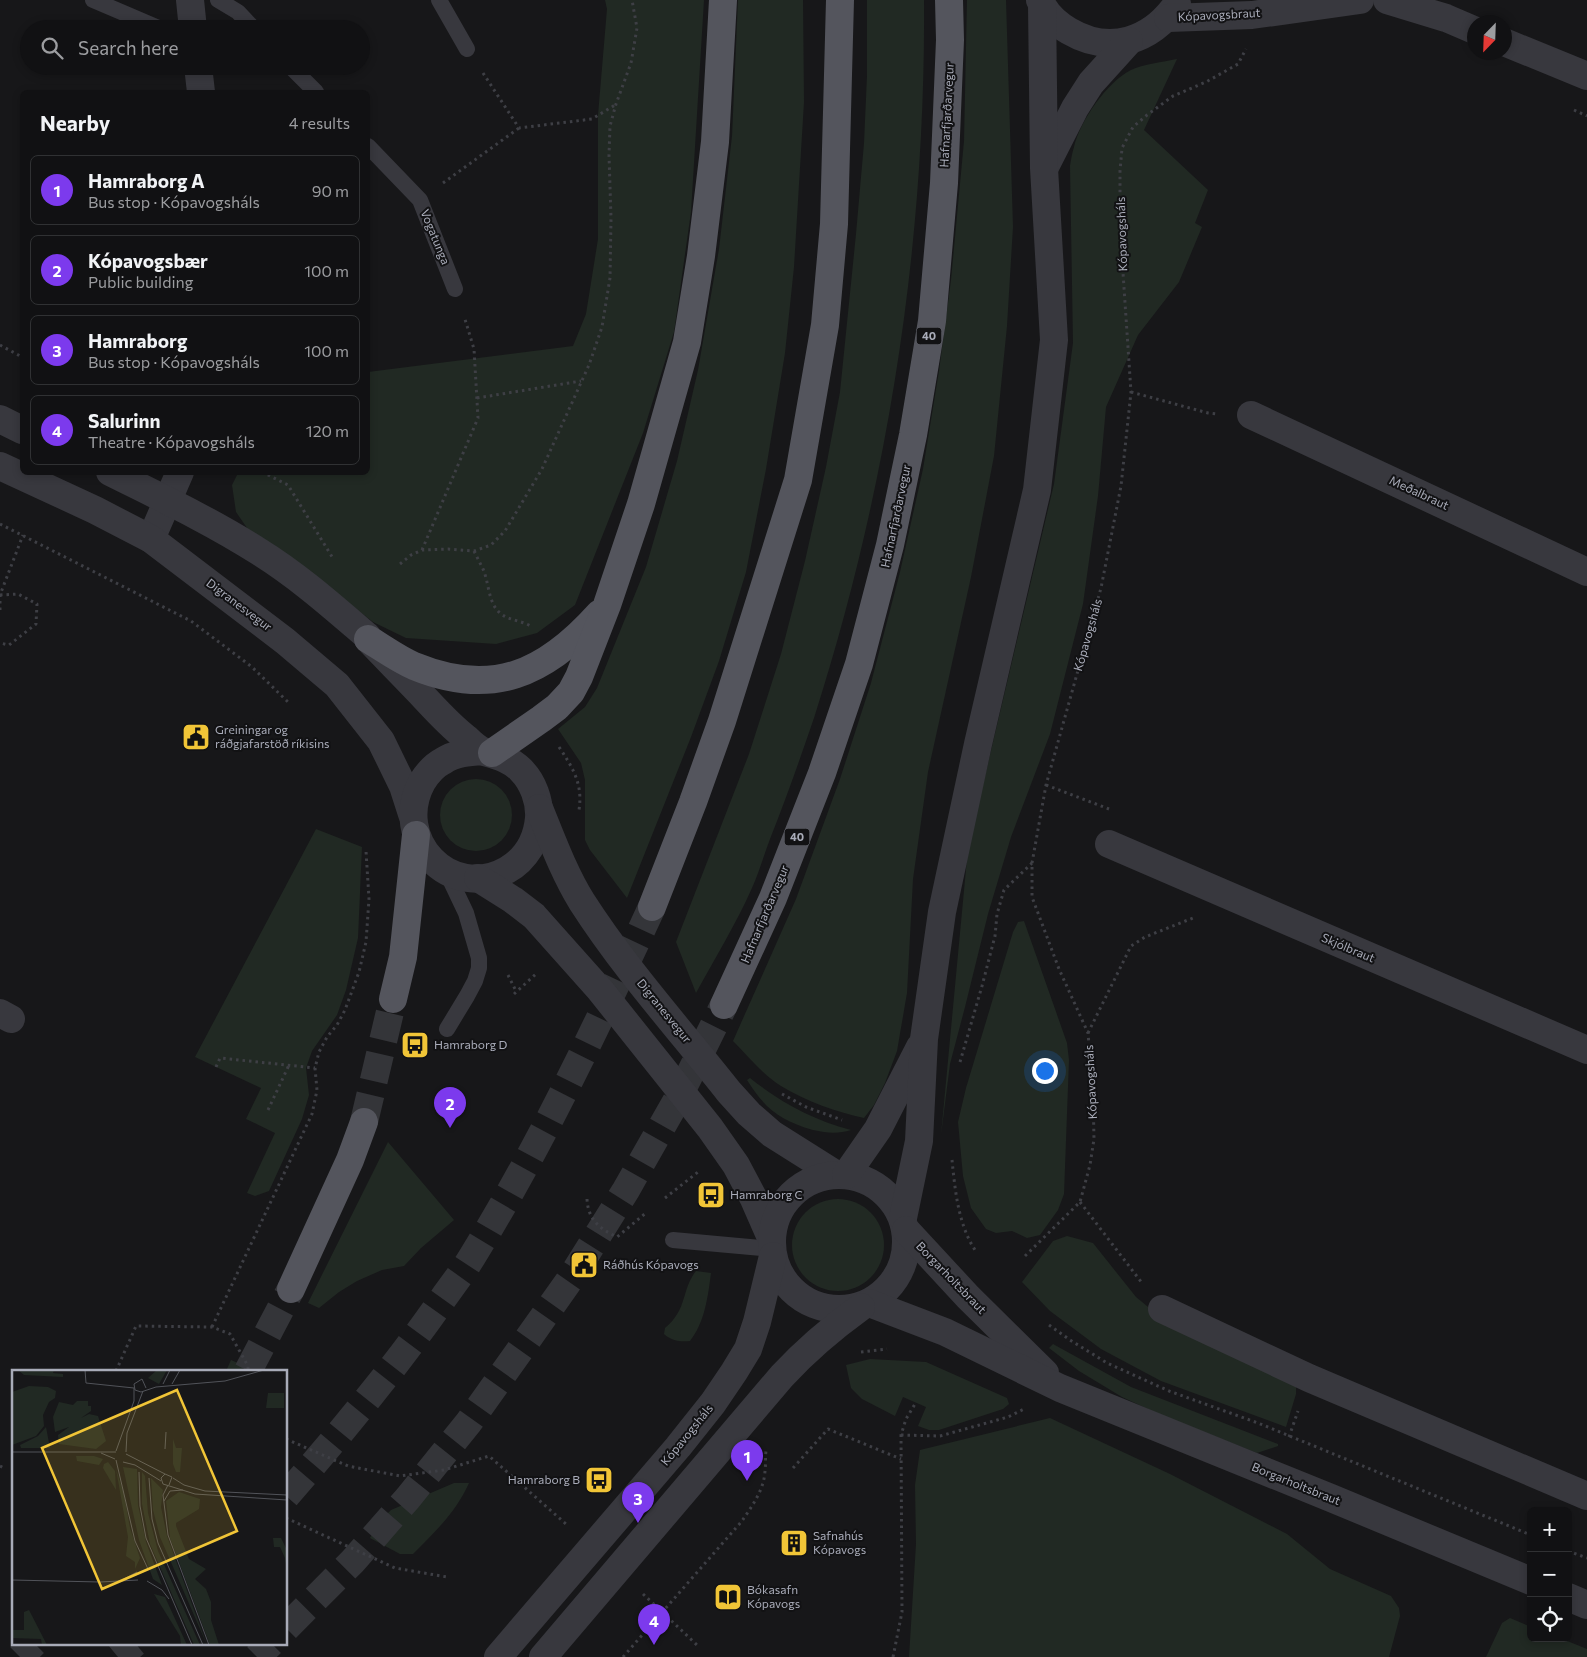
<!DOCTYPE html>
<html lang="en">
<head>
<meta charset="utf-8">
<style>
  :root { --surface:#111113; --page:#1e1f21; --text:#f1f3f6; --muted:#9c9da0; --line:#303133; --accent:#7c3aed }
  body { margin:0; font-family:Commissioner,sans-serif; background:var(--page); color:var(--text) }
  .controls { position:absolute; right:15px; bottom:15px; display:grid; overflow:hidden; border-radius:8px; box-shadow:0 2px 8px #0003 }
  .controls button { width:45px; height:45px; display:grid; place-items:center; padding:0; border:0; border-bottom:1px solid var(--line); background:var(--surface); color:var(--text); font:25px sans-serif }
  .compass { position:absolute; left:1467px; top:15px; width:45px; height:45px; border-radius:50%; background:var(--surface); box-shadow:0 2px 8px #0003; rotate:203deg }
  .you { position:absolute; left:1044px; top:1070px; width:18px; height:18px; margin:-12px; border:4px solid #fff; border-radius:50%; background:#1a73e8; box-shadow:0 0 0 8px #1a73e833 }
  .badge { display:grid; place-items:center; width:32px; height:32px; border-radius:50%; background:var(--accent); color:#fff; font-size:16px; font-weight:700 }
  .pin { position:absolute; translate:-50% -41px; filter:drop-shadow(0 1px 2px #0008) }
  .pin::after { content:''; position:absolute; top:26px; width:18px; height:15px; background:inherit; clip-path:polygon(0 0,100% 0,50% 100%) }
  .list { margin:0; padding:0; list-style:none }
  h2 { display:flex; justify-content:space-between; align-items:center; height:65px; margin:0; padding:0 20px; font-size:21px }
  h2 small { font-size:16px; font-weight:400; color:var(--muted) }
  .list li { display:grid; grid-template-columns:32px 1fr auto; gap:15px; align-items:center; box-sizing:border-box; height:70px; margin:0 10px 10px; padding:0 10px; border:1px solid var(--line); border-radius:8px }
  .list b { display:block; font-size:19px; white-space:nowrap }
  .list p { margin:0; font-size:16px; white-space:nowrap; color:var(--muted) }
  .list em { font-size:16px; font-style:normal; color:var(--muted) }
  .icon { flex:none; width:28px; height:28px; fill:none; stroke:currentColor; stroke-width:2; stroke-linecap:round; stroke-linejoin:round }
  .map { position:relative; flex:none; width:1587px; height:1657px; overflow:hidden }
  .search { position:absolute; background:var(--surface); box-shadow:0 2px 8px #0003; left:20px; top:20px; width:350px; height:55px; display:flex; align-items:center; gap:12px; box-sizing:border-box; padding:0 18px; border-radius:28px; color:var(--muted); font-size:19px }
  .panel { position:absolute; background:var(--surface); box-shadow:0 2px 8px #0003; left:20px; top:90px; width:350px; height:385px; border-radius:8px }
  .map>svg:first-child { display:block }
  .green { fill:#212923 }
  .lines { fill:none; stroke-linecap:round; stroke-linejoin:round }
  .primary-tunnel { stroke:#343539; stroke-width:28; stroke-dasharray:28 14; stroke-linecap:butt }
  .path { stroke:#3e3f45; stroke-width:3; stroke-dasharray:2.5 4; stroke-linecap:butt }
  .service { stroke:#38383e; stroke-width:16 }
  .minor { stroke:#38383e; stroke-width:28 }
  .tertiary { stroke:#38383e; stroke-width:28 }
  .primary { stroke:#54555d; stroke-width:28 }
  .labels { text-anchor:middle; stroke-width:4; stroke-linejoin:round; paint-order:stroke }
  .shield { fill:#121214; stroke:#7c7e88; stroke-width:1 }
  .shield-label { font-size:11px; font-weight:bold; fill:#a9acb9 }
  .street-label { font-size:12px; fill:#a9acb9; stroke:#121214 }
  .poi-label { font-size:12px; fill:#a9acb9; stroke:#121214; text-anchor:start }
  .inset-road { fill:none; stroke:#515359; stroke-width:1 }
  .view { fill:#f1c537; fill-opacity:0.15; stroke:#f1c537; stroke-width:2.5 }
  .inset-edge { fill:none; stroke:#a9acb9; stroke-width:2.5 }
</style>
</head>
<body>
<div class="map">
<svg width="1587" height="1657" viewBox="0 0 1587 1657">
  <rect width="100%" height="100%" fill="#171719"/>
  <g class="green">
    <polygon points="605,0 704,0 691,212 674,332 643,433 575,605 537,633 496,644 406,638 373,622 301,566 254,538 236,512 232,485 238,473 368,472 368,372 573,346 586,314 598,239 598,115 607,9"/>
    <polygon points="738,0 803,0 804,102 794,267 785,353 766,469 746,572 719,661 691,737 627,898 590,850 585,840 585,780 581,763 558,729 585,707 597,688 646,567 677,461 698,370 719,249 732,136"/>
    <path d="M867,0H924C926,243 888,487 814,718C800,759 786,799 770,839C764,855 759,872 752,888C736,924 715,958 696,993L676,942L749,754L781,654L805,561L826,467L840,392L856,234L864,143L867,76Z"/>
    <path d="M967,0H1006L1013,227L1007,326L994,456L971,577L928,772L913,879L907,993L897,1051L885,1083L874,1105L864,1118C836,1112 806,1101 781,1086C763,1075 748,1056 733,1041L796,899L840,779L871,683L900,572L923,469L939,371L951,280L964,141Z"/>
    <path d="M1177,59L1144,130L1208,190L1195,223L1202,227L1179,282L1138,335L1106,407L1098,496L1083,604L1050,734L1011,837L988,914L965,1007L950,1064L941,1135L968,848L1054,484L1073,343L1070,166C1071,160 1072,153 1074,147C1080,121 1107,82 1131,70C1143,64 1163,62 1177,59Z"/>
    <circle cx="476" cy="815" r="36"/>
    <polygon points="316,829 362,847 358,938 346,990 337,1015 312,1051 306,1068 309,1095 302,1119 269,1191 255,1196 247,1193 275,1133 246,1119 261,1088 195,1057"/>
    <polygon points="1024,921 1067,1043 1069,1060 1064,1194 1058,1210 1040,1235 1027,1238 1012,1231 996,1233 986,1229 971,1208 963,1176 958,1122 966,1088 1013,932 1018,922"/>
    <path d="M750,1078C780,1102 813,1120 851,1130C838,1134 827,1133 813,1130C780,1120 765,1109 747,1080Z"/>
    <polygon points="388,1142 454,1220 421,1248 404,1266 382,1270 357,1281 339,1292 319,1308 308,1303"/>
    <circle cx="838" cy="1245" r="46"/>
    <polygon points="1067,1236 1093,1243 1136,1297 1153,1311 1296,1379 1296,1394 1286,1427 1161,1381 1101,1349 1050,1311 1022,1282 1053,1241"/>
    <path d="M696,1271L711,1273C708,1296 705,1322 690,1341C680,1342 672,1341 664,1334L665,1328C688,1309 681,1290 696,1271Z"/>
    <polygon points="1053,1344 1131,1387 1278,1444 1278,1446 1257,1453 1161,1415 1122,1397 1079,1371 1049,1348"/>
    <polygon points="870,1359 926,1362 1007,1398 1009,1404 1003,1409 939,1430 929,1430 918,1426 926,1407 903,1397 895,1416 862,1399 851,1388 846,1365"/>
    <polygon points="231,1360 240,1364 245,1371 226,1371"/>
    <polygon points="1050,1418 1170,1474 1287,1534 1330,1569 1391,1596 1399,1608 1400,1616 1389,1657 909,1657 916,1544 915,1485 920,1450"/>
    <path d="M454,1483H469C456,1512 435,1532 413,1554H400L370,1538L378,1523L391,1510Z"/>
    <polygon points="1510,1618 1531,1627 1531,1638 1560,1638 1587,1649 1587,1657 1486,1657 1502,1623"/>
  </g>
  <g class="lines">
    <g class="primary-tunnel">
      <polyline points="364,1122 393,999"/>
      <polyline points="248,1371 291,1289"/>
      <path d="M286,1496C338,1436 389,1375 435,1310C447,1292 461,1275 472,1257C541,1145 597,1026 652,907"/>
      <polyline points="286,1628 353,1561 408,1498 469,1422 571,1278 626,1190 678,1098 724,1005"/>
      <polyline points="20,1657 34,1643"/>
      <polyline points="118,1657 135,1643"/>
      <polyline points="257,1657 271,1643"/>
    </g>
    <g class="path">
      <polyline points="483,73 519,128 592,119 615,105"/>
      <polyline points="1574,110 1587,116"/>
      <polyline points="443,183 519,128"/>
      <polyline points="0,345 22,357"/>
      <polyline points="1131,392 1208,413 1217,414"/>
      <polyline points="477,398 581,381"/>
      <polyline points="262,472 288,485 334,560"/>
      <polyline points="0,524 191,621 252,667 289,703"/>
      <polyline points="422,550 478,418 474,349 464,316"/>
      <path d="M474,551C477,557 480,563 483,569C489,582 488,603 500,613C509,621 522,620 532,627"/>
      <polyline points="400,564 411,555 422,550 448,549 474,551 491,545 505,531 542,469 589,365 602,327 610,278 611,218 609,155 610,126 616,104 631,63 637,28 632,0"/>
      <polyline points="0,595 18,594 37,604 36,624 9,645 0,643"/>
      <polyline points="0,610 0,595 23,535"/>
      <path d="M559,747C573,768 583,784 579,810"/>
      <polyline points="1046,785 1109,809"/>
      <polyline points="508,975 516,991"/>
      <polyline points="514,994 537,973"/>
      <polyline points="1088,1033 1131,946 1145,937 1193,918"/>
      <polyline points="960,1062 982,986 995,936 997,914 1004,890 1032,863"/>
      <polyline points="216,1067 220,1058 315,1068"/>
      <polyline points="782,1094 806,1107 842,1120"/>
      <polyline points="268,1110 289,1065"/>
      <path d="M952,1160C955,1189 958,1224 975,1250"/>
      <polyline points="665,1198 698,1172"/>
      <path d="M587,1199C588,1220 600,1229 617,1237L647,1212"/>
      <polyline points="1080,1202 1142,1283"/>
      <polyline points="1025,1256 1080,1202 1090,1165 1094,1139 1093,1093 1088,1033 1059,969 1032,897 1032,863 1046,785 1101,588 1121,486 1131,392 1120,228 1120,171 1122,148 1133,127 1147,115 1173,96 1206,82 1238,64 1246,49"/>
      <polyline points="1049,1325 1070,1340 1107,1363 1169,1391 1258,1423 1531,1535"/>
      <polyline points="212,1327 312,1114 317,1090 315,1068 319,1052 327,1037 337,1025 345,1010 359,972 366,942 369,899 366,851"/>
      <polyline points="861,1352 887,1349"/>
      <polyline points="116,1371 136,1326 212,1327 230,1334 248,1366 248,1371"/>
      <polyline points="901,1435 940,1436 1008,1417 1024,1409"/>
      <polyline points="1289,1437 1298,1411"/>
      <polyline points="286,1439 348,1466 400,1476 444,1470 489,1456 566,1524"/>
      <polyline points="0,1466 4,1468"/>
      <polyline points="793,1468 828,1429 901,1459"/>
      <polyline points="286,1518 395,1568 447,1577"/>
      <polyline points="1568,1551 1587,1558"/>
      <polyline points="643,1594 697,1645"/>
      <path d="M623,1657L742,1521C752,1506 764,1490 765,1471C766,1464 765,1458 766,1451"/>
      <polyline points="893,1657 902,1612 901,1435 906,1419 915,1404"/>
    </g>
    <g class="service">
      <polyline points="93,0 161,29"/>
      <polyline points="218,0 238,12 254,29"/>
      <polyline points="439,0 467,49"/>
      <polyline points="290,66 316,92"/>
      <polyline points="368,146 420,200 455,289"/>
      <polyline points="446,871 466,913 479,958 479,968 475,981 467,996 447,1029"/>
      <polyline points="673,1240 772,1249"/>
    </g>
    <g class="minor">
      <polyline points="190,0 193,29"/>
      <polyline points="198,66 201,92"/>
      <polyline points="1251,415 1587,572"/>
      <polyline points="151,539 180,472"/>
      <polyline points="1109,844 1587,1050"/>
      <polyline points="0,1013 11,1019"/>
      <polyline points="1162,1309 1309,1378 1587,1496"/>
    </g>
    <g class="tertiary">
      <path d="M1040,0C1045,13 1057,24 1069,31C1110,55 1151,41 1177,4"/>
      <polyline points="1387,0 1446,18 1474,30"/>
      <polyline points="1168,18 1252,15 1360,0"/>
      <polyline points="1504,42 1587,76"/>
      <polyline points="1046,165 1075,108 1091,83 1129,41"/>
      <polyline points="0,419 22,430"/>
      <polyline points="0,466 95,510 151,539 285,641 337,685 381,741 403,786 412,814"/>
      <path d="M110,472C160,497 211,521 258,551C297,575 332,606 367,636L368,639C385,657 403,675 420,693C435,709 449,725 466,738C471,743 478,749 484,752C498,756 510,759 521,770C533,782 540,801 539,818C537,840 526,859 507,870C450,902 391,839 422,782C427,774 435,765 443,761C455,753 469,752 483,751"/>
      <path d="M539,808C552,840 564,873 582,902C625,969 680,1030 729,1092L749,1114L772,1134L837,1175"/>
      <polyline points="478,878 513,900 534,916 600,990 710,1128 736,1165 754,1199 772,1240"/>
      <circle cx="839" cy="1242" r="67"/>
      <polyline points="846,1175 878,1129 920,1047"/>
      <polyline points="903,1218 919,1141 924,1039 942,912 978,744 1037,490 1054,340 1044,168 1042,5"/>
      <polyline points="906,1230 968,1297 1045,1373"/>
      <polyline points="869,1303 945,1332 1060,1388 1331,1498 1531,1581"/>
      <polyline points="1568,1597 1587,1605"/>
      <polyline points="498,1657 678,1447 713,1403 734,1372 748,1349 757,1322 773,1256"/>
      <path d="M543,1657L782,1376C806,1350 832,1328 861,1307"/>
    </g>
    <g class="primary">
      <path d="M368,639C383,648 398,659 414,666C492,698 545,674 599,614"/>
      <polyline points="492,753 541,719 557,707 571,692 579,677 607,605 641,504 687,342 701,256 715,142 723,0"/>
      <polyline points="652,907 693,802 722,721 798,480 825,325 834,224 840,0"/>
      <polyline points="393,999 403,957 416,835"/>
      <polyline points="724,1005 773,898 822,773 859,664 890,545 913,435 932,321 944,183 950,40 949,0"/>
      <polyline points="291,1289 350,1160 364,1122"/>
    </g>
  </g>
  <defs>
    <symbol id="civic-square" viewBox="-11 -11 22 22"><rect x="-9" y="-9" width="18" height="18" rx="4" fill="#f1c537" stroke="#121214"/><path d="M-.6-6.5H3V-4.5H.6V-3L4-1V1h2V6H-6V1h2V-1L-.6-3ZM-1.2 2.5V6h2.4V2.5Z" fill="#111"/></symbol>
    <symbol id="bus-square" viewBox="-11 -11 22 22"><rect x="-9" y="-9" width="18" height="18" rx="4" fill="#f1c537" stroke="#121214"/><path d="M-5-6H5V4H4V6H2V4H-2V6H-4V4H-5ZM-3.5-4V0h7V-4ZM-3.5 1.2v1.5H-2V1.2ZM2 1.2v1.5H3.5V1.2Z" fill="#111"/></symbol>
    <symbol id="building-square" viewBox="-11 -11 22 22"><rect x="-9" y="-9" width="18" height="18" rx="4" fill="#f1c537" stroke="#121214"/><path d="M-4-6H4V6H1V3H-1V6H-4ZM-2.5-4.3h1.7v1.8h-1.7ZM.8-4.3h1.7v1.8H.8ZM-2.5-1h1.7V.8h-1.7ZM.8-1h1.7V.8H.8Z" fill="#111"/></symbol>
    <symbol id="library-square" viewBox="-11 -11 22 22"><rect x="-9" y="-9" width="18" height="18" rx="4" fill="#f1c537" stroke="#121214"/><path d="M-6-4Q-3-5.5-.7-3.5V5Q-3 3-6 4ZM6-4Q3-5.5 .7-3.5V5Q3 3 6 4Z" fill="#111"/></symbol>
  </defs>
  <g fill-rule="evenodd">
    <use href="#civic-square" x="180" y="721" width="32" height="32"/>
    <use href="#bus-square" x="399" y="1029" width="32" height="32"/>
    <use href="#bus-square" x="695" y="1179" width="32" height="32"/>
    <use href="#civic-square" x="568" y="1249" width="32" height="32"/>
    <use href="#bus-square" x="583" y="1464" width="32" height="32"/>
    <use href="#building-square" x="778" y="1527" width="32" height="32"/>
    <use href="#library-square" x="712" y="1581" width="32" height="32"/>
  </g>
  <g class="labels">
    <g class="shield">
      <rect x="916.5" y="327.5" width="25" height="17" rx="4"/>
      <rect x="784.5" y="828.5" width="25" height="17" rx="4"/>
    </g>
    <g class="shield-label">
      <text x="929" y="340">40</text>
      <text x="797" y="841">40</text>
    </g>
    <g class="street-label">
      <text transform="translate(1219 15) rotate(-3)" y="4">Kópavogsbraut</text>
      <text transform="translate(947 115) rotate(-87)" y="4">Hafnarfjarðarvegur</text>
      <text transform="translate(1122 234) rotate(-92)" y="4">Kópavogsháls</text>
      <text transform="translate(435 237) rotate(68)" y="4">Vogatunga</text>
      <text transform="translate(1419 493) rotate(25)" y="4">Meðalbraut</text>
      <text transform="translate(896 516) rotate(-78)" y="4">Hafnarfjarðarvegur</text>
      <text transform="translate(239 605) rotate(37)" y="4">Digranesvegur</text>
      <text transform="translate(1088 635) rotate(-74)" y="4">Kópavogsháls</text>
      <text transform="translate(765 914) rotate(-67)" y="4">Hafnarfjarðarvegur</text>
      <text transform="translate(1348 948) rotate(23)" y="4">Skjólbraut</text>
      <text transform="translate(664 1011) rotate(51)" y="4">Digranesvegur</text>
      <text transform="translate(1091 1082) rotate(-93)" y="4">Kópavogsháls</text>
      <text transform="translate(951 1278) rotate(46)" y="4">Borgarholtsbraut</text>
      <text transform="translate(687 1435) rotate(-51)" y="4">Kópavogsháls</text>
      <text transform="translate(1296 1484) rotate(22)" y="4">Borgarholtsbraut</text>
    </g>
    <g class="poi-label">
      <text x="215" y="734">Greiningar og<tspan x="215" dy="14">ráðgjafarstöð ríkisins</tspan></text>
      <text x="434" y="1049">Hamraborg D</text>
      <text x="730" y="1199">Hamraborg C</text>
      <text x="603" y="1269">Ráðhús Kópavogs</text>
      <text x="580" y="1484" text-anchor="end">Hamraborg B</text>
      <text x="813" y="1540">Safnahús<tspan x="813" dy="14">Kópavogs</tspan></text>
      <text x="747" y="1594">Bókasafn<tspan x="747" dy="14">Kópavogs</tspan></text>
    </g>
  </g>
  <g transform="translate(12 1370)">
    <rect width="275" height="275" fill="#171719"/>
    <path d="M6,0H42L41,3L51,4V7L12,5ZM145,0H155L147,14L136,8ZM17,16L36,17L44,21L43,28L37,32L31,45L32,56L24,66L0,75V22ZM256,23H272V38H254ZM65,31H76V36H79V41L69,48L77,44L86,46L94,71L84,79L47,74L46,65L57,57L43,62L41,47L47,32L61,35ZM34,57L38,78H9L8,75L26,66ZM161,69L164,78H170L168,102H164L161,94ZM64,86H82L91,89L87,95L65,91ZM96,92L103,101L104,120L91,98L92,94ZM111,97L125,99L126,135L134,172L150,215L141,209L127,170ZM104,99L112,124L118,158L128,188L123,199V192L114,186L116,167ZM130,102L133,106L136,143L146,181L188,275H182L138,174L130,134ZM139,108L151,120L149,137L155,166L195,275L148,167L141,140ZM167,122L188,129L187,139L164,153V156L177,189L194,199L183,209L194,219L199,232V250L207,275H198L158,168L154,131ZM261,168H269L275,180V200L273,188L268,177H262ZM142,224L153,227L175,275H169L168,266ZM17,240L35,275H30L29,269L0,268V260H12V242Z" fill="#212923"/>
    <path class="inset-road" d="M73,0L74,13L122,18M151,14L158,0M160,14L168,0M134,18L130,9L122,14L123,20L129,22L144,17L213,11L252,0M153,79L154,62M104,81L122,31V18M0,82H104M114,82L115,63L131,21M89,83L103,89M114,84L153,104M104,90L123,171L136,199M111,92L123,95L149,111M127,102L128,136L134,168L180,275M137,108L140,149L146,173L191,275M161,108L172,115L193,121L275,125M156,115L151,125L156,165L197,275M157,115L160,107L153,104L149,108L151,114L183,124L275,130M152,131L158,121L171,120M0,210L88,212L126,210M110,210L125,202M135,211L150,220L157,229"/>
    <path class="view" d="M165,20L225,161L90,219L30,78Z"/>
    <rect width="275" height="275" class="inset-edge"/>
  </g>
</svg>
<div class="controls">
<button>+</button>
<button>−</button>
<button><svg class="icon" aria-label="locate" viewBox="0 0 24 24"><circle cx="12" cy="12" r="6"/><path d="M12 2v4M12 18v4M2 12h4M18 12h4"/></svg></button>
</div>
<svg class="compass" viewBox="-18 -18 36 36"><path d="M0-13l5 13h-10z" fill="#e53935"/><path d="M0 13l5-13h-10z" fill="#9c9da0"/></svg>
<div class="you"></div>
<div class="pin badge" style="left:747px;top:1481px">1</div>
<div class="pin badge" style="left:450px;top:1128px">2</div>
<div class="pin badge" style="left:638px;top:1523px">3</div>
<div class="pin badge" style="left:654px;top:1645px">4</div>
<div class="search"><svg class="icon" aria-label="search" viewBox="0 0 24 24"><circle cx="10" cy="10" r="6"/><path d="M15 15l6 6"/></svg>Search here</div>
<section class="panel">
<h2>Nearby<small>4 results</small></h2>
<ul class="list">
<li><span class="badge">1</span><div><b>Hamraborg A</b><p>Bus stop · Kópavogsháls</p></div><em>90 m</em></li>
<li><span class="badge">2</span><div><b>Kópavogsbær</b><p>Public building</p></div><em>100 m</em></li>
<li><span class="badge">3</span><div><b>Hamraborg</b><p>Bus stop · Kópavogsháls</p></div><em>100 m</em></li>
<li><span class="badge">4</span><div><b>Salurinn</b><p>Theatre · Kópavogsháls</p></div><em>120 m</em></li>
</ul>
</section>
</div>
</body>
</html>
